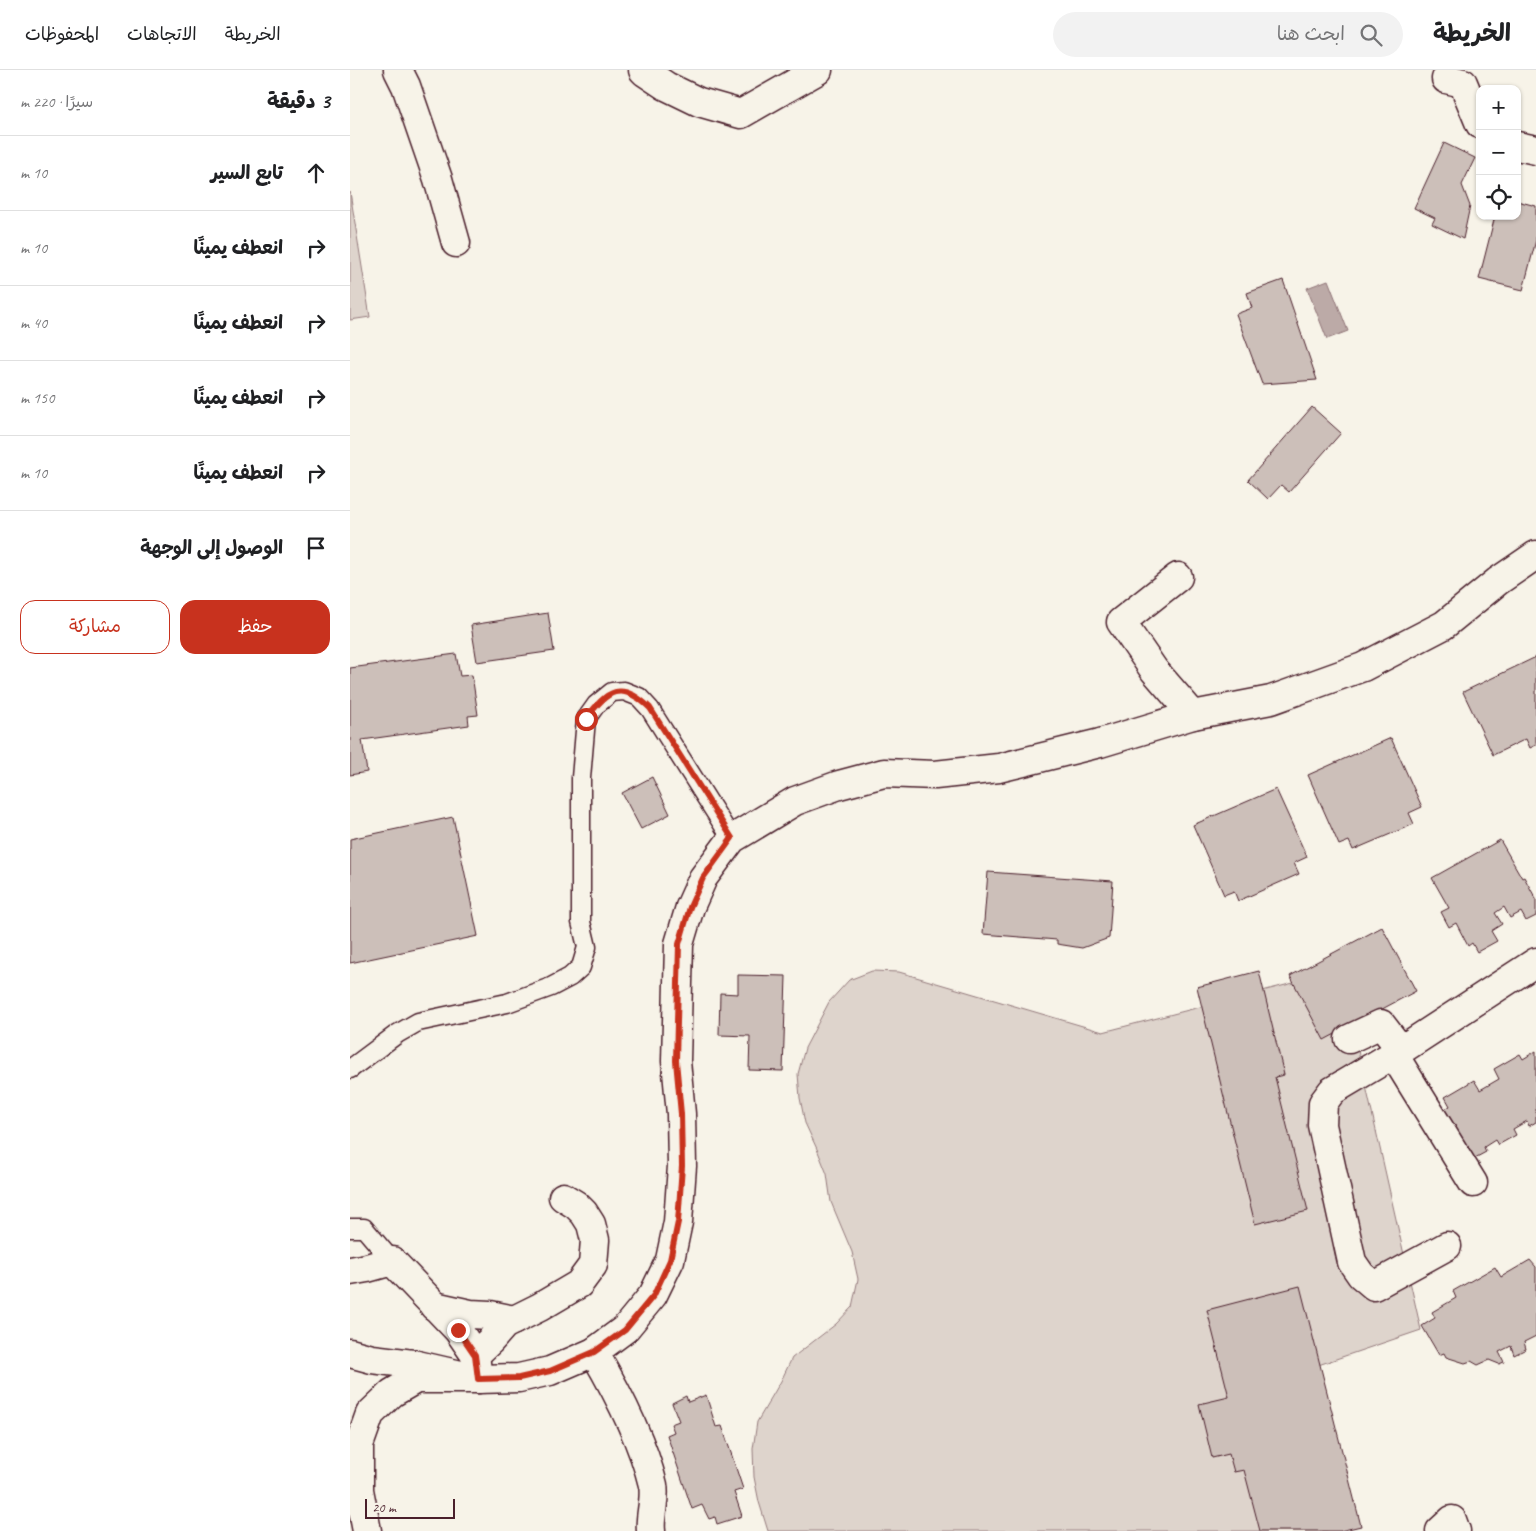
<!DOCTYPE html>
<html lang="ar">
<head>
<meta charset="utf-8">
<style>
  :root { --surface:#fff; --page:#f2f2f2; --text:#202124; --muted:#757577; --line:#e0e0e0; --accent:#c8321e }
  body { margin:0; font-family:Caveat,"Playpen Sans Arabic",sans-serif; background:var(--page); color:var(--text); direction:rtl }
  .controls { position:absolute; right:15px; top:15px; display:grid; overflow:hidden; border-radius:10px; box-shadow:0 1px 4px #0004 }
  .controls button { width:45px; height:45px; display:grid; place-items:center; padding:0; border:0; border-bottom:1px solid var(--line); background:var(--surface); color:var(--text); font:25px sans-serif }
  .scale { position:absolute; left:15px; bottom:12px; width:90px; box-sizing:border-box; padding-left:5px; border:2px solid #4a1f2b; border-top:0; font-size:14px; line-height:18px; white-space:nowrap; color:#4a1f2b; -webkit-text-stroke:4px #f7f3e8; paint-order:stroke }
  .stop { position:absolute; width:15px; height:15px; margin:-11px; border:4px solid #c8321e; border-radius:50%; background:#fff }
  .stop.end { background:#c8321e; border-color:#fff; box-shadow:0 1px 5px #0008 }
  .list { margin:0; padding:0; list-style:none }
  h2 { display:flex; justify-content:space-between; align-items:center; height:65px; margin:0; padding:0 20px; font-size:21px }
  h2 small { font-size:16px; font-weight:400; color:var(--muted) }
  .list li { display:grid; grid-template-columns:32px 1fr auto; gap:15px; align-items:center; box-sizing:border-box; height:75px; padding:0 20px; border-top:1px solid var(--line) }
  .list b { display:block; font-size:19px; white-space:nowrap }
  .list em { font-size:16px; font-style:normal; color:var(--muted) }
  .actions { display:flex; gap:10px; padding:15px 20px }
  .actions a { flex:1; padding:11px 0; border:1px solid var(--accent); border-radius:15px; text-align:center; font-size:18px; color:var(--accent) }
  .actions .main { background:var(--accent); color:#fff }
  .icon { flex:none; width:28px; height:28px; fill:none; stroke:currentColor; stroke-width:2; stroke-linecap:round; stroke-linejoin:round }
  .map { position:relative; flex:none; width:1186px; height:1461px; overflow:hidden; direction:ltr }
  header { display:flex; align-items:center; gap:30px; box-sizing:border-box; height:70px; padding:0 25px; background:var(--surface); border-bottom:1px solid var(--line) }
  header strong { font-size:24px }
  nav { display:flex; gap:28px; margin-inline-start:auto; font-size:18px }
  .search { width:350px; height:45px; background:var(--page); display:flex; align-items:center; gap:12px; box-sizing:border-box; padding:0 18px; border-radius:28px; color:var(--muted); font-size:19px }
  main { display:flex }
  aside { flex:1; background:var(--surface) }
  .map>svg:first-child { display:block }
  .green { fill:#ded4cc; stroke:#947a7c }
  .water { fill:#bcaaa7; stroke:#8e7275 }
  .building { fill:#ccbfb9; stroke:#4a1f2b }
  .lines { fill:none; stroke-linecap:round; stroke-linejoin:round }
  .lane-casing { stroke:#4a1f2b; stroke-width:21 }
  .street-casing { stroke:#4a1f2b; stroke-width:31 }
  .lane { stroke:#f7f3e8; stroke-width:18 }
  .street { stroke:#f7f3e8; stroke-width:28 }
  .route { stroke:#c8321e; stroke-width:6 }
</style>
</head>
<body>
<header>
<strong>الخريطة</strong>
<div class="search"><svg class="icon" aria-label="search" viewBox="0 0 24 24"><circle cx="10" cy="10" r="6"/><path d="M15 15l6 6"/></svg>ابحث هنا</div>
<nav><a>الخريطة</a><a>الاتجاهات</a><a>المحفوظات</a></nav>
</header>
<main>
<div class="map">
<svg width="1186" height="1461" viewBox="0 0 1186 1461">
  <rect width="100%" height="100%" fill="#f7f3e8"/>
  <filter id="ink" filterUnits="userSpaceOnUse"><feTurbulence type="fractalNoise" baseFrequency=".02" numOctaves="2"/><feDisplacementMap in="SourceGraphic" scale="10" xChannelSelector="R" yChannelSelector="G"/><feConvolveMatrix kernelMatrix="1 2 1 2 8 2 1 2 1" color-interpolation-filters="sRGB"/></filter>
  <g filter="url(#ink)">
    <g class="green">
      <polygon points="0,122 20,247 0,250"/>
      <polygon points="522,901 549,902 753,962 990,901 1071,1260 939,1305 977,1461 418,1461 409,1432 404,1407 403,1379 407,1352 431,1311 442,1288 486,1254 502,1237 508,1209 502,1182 481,1132 477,1104 467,1079 455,1053 450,1028 448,1004 455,978 479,932 499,910"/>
    </g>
    <polygon class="water" points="978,210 998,261 977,269 957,218"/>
    <g class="building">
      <polygon points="1094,73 1125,88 1112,115 1120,136 1113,169 1082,154 1085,148 1064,138"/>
      <polygon points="1167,131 1186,136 1186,170 1173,220 1129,209 1145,146 1167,146"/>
      <polygon points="933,210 967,310 912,314 886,244 902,238 897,223"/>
      <polygon points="962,337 991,363 939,422 931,415 918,429 898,410"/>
      <polygon points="198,543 204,581 127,592 121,555"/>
      <polygon points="106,584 110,606 122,605 128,645 118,646 119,655 12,670 17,702 0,705 0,598"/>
      <polygon points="1186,587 1186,675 1180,678 1176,669 1143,685 1113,622"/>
      <polygon points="1041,668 1072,737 1059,743 1064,754 1003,780 999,771 989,775 958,705"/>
      <polygon points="302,707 320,744 291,759 272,723"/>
      <polygon points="926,719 957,787 944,793 949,804 888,831 884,821 874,825 843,755"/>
      <polygon points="103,747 128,866 0,893 0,769"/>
      <polygon points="1150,770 1172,808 1174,807 1186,829 1186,846 1176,851 1171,842 1160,848 1154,837 1145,843 1152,854 1141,861 1147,871 1127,882 1122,873 1118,876 1106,853 1099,857 1091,842 1099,838 1082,808"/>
      <polygon points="638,802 763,811 759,868 732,878 707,874 707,870 633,864"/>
      <polygon points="1032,857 1066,921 974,970 940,906"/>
      <polygon points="909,901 934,1005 925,1007 958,1141 905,1154 847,917"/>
      <polygon points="388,905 436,906 433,1001 399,1000 400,966 369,965 370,923 388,924"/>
      <polygon points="1186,981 1186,1052 1179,1056 1177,1051 1163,1059 1166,1065 1148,1075 1145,1070 1134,1077 1136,1082 1123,1089 1085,1045 1100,1036 1095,1027 1124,1010 1130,1020 1149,1009 1144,999 1170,984 1173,989"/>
      <polygon points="1180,1190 1186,1197 1186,1266 1174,1272 1176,1279 1164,1285 1161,1276 1149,1282 1154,1292 1149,1294 1139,1290 1128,1295 1121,1291 1115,1293 1096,1287 1094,1283 1089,1285 1072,1256 1085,1248 1082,1242 1106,1228 1103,1221 1145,1197 1151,1207"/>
      <polygon points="950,1216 1011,1456 990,1461 910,1461 894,1400 884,1402 879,1384 862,1388 849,1334 879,1327 857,1240"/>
      <polygon points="356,1325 366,1357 372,1356 393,1419 384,1422 392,1446 367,1454 365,1447 359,1449 352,1435 342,1439 317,1365 324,1362 321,1354 329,1351 322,1333 336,1326 338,1332"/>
    </g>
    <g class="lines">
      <defs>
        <g id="lane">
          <polyline points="0,999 47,964 68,952 157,933 201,917 220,907 231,897 237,877 231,852 231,708 236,649 246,635 262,622 274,621 289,627 300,639 382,769"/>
          <polyline points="0,1158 14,1158 42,1191"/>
        </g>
        <g id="street">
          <polyline points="48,0 56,16 88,109 106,173"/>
          <polyline points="293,0 295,2 316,16 349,32 391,44 468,0"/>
          <polyline points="1096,9 1113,13 1130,54"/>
          <polyline points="1167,76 1186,80"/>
          <polyline points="828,507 771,552 804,600 843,645"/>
          <polyline points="999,969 1031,954 1051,980"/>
          <polyline points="1044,985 1123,1113"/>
          <polyline points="1097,1176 1024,1216 1011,1205 1002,1192 972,1055 973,1033 982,1021 1051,980 1186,892"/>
          <polyline points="0,1201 17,1198 42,1191 108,1260 125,1285 128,1309 66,1309 42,1323 20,1344 9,1375 9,1420 17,1461"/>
          <polyline points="84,1236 120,1244 140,1245 164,1250"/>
          <path d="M244,1282C268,1323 292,1369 303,1415C306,1430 299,1446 301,1461"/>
          <polyline points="0,1283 22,1289 63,1294 128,1309 169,1308 200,1301 244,1282 275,1259 303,1225 320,1190 328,1152 332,1096 331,1044 326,991 329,874 340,837 353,808 382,769 445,731 489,715 534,703 585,705 649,698 750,673 843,645 921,630 1013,597 1094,555 1148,511 1186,485"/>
          <polyline points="125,1285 140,1271 154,1255 190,1237 229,1214 243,1195 245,1170 241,1154 234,1143 226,1135 213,1127"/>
          <polyline points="1090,1461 1102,1450 1106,1461"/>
        </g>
      </defs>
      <use href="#lane" class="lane-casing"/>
      <use href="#street" class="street-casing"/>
      <use href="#lane" class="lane"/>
      <use href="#street" class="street"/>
    </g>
  </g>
  <g class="lines" filter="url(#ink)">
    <path class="route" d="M108,1260L125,1285L128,1309L169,1308L200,1301L244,1282L275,1260L304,1225L320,1190L328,1152L332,1096L331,1044L326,991L329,874L340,837L353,808L382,768L300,638C271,610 257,620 236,649"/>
  </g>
</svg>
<div class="controls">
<button>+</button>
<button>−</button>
<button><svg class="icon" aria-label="locate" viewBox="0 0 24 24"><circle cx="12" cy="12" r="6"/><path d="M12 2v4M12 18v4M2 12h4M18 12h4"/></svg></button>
</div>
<div class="scale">20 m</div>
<div class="stop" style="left:236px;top:649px"></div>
<div class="stop end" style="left:108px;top:1260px"></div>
</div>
<aside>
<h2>3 دقيقة<small>سيرًا · 220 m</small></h2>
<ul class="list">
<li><svg class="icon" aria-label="ahead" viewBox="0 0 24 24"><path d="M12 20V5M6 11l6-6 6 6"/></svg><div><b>تابع السير</b></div><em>10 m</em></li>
<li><svg class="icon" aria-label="right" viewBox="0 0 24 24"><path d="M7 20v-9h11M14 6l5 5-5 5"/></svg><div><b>انعطف يمينًا</b></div><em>10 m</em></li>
<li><svg class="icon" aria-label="right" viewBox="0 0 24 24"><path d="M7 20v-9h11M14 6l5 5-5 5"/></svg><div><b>انعطف يمينًا</b></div><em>40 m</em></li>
<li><svg class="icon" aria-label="right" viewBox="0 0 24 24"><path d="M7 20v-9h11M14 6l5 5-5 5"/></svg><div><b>انعطف يمينًا</b></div><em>150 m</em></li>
<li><svg class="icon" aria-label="right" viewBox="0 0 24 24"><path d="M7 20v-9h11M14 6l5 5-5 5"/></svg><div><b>انعطف يمينًا</b></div><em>10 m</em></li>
<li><svg class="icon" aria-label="arrive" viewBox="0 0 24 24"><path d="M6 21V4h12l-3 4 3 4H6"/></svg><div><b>الوصول إلى الوجهة</b></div></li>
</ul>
<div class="actions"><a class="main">حفظ</a><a>مشاركة</a></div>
</aside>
</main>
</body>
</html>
